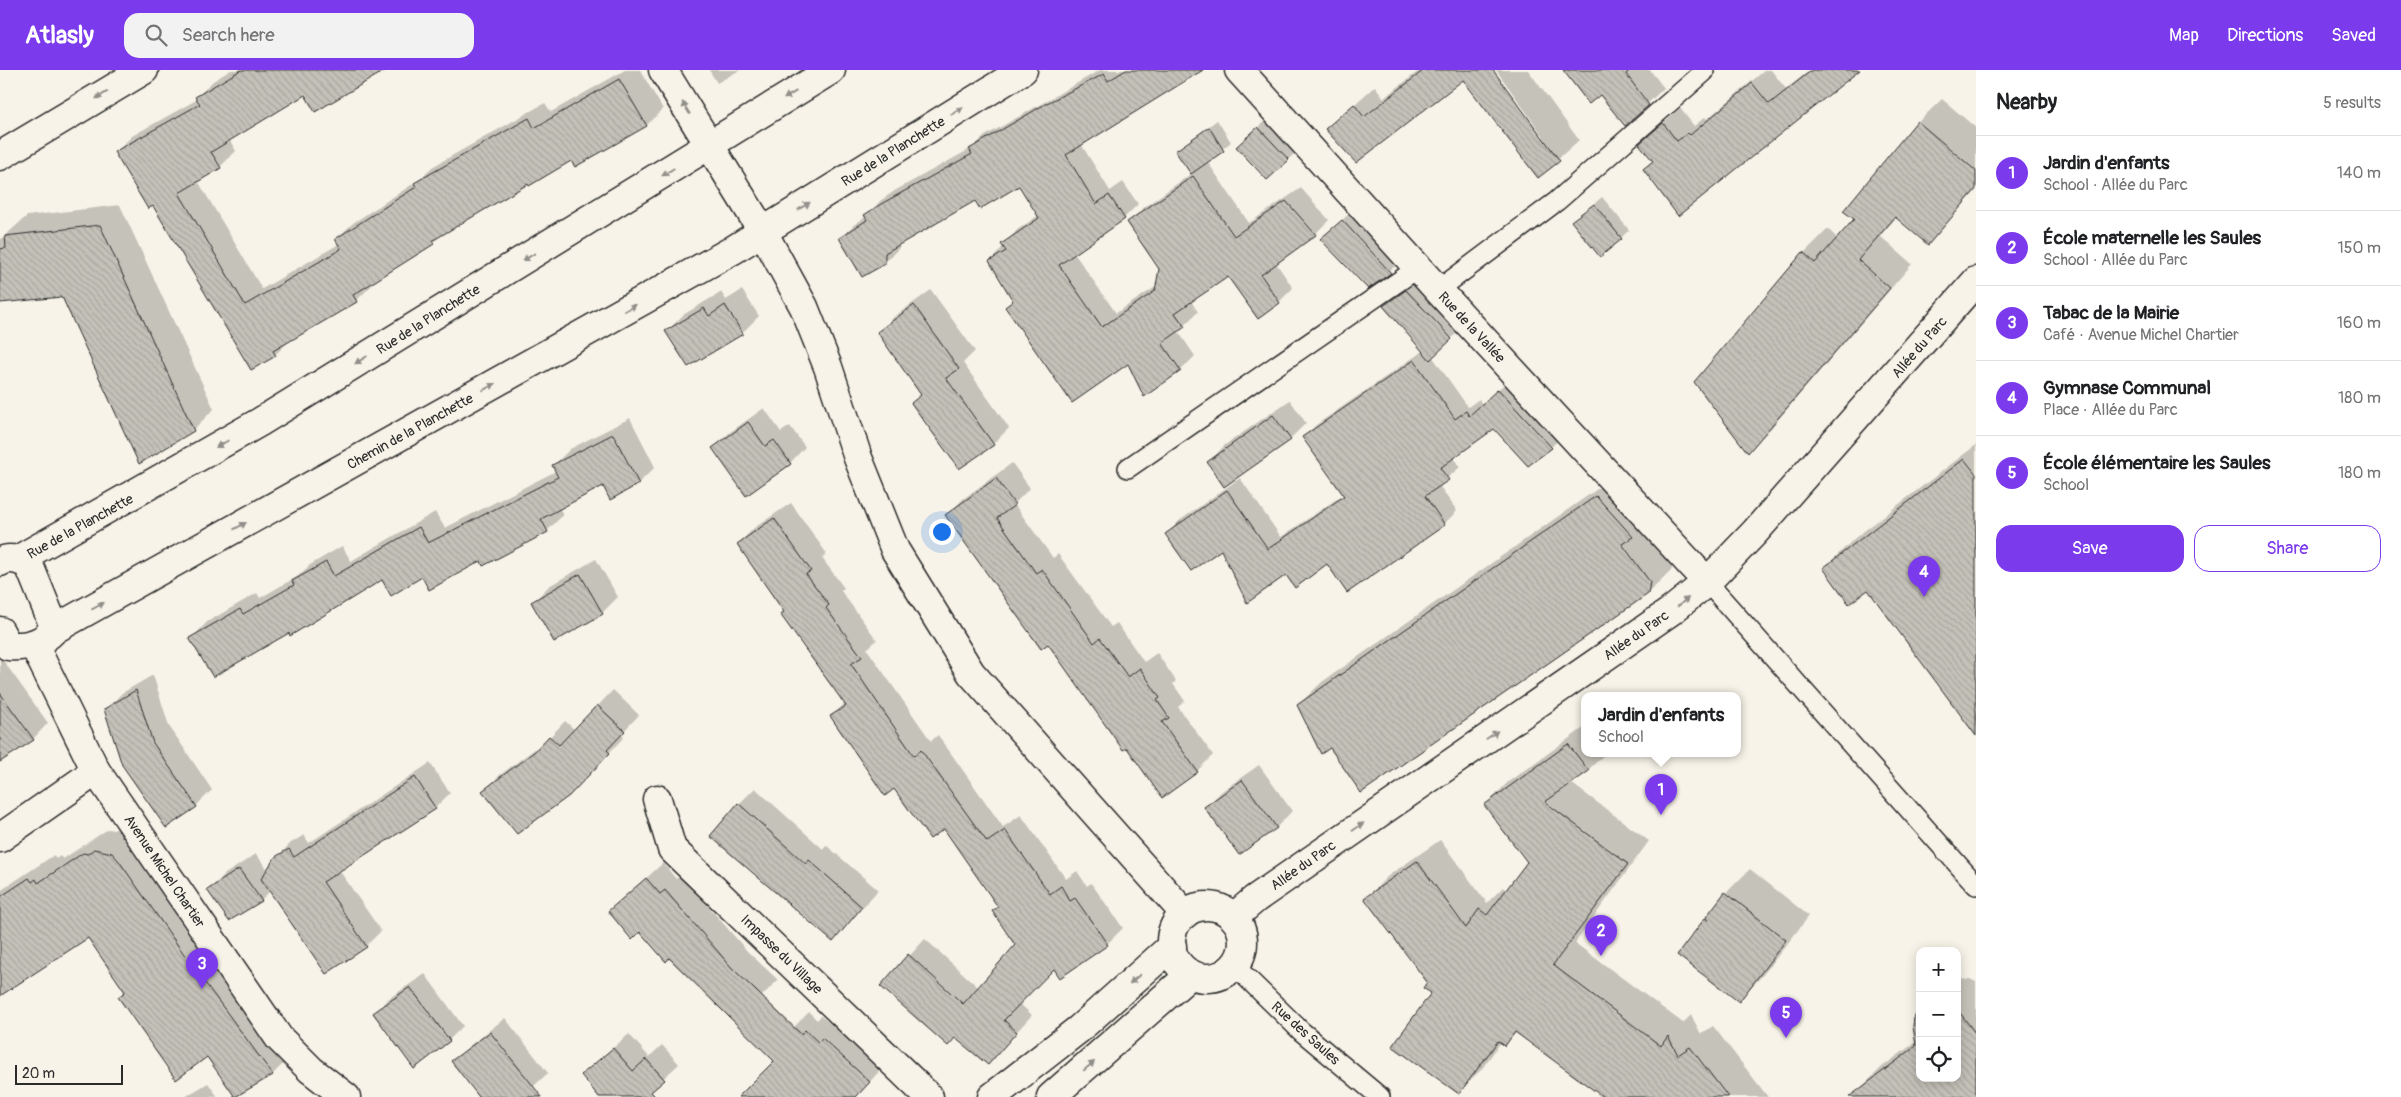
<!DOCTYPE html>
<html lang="en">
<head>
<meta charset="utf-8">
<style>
  :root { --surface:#fff; --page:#f2f2f2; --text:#202124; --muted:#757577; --line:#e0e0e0; --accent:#7c3aed }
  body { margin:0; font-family:Pangolin,sans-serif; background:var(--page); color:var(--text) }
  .controls { position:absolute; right:15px; bottom:15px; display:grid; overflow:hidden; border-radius:10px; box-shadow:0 2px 12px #0003 }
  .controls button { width:45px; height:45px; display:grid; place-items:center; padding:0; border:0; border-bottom:1px solid var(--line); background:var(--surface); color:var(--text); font:25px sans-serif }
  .scale { position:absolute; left:15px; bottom:12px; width:108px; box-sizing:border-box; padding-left:5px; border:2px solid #2b2b2b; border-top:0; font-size:14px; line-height:18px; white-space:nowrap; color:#2b2b2b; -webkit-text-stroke:4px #f7f3e8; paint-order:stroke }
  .you { position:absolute; left:941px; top:461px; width:18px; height:18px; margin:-12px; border:4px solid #fff; border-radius:50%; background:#1a73e8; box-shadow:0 0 0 8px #1a73e833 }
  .badge { display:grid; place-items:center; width:32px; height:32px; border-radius:50%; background:var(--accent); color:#fff; font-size:16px; font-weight:700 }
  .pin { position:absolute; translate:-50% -41px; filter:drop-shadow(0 1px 2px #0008) }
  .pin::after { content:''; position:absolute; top:26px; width:18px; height:15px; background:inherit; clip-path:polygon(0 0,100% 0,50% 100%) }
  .popup { position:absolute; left:1581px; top:622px; width:160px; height:65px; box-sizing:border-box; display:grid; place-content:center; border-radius:10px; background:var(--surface); filter:drop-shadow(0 1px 4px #0005); font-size:16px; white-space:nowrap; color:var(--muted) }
  .popup b { font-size:19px; color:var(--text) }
  .popup::after { content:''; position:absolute; left:50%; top:100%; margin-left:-10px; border:10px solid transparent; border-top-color:var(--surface) }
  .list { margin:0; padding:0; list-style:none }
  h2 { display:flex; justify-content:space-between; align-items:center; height:65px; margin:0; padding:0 20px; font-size:21px }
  h2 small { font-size:16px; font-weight:400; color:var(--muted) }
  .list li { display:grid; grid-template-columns:32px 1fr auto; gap:15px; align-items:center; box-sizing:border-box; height:75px; padding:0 20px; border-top:1px solid var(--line) }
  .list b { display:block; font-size:19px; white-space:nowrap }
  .list p { margin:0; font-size:16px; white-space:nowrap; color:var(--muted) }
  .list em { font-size:16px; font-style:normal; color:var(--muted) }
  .actions { display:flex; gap:10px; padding:15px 20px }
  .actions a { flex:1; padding:11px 0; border:1px solid var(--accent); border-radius:15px; text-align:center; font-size:18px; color:var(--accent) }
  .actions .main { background:var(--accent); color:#fff }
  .icon { flex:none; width:28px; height:28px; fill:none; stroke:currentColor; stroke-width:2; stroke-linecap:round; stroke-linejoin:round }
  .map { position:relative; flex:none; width:1976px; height:1027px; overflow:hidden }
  header { display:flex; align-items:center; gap:30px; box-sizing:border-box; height:70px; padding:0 25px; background:var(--accent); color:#fff }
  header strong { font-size:24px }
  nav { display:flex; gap:28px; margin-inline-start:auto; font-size:18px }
  .search { width:350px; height:45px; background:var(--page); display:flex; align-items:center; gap:12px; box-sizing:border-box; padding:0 18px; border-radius:15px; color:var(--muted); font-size:19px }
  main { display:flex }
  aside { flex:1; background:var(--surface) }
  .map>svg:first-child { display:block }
  .shadow { fill:#0003 }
  .building { fill:url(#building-back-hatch); stroke:#2b2b2b }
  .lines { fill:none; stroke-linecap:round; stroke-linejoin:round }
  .lane-casing { stroke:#2b2b2b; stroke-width:22 }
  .street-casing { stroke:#2b2b2b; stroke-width:31 }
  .secondary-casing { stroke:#2b2b2b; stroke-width:31 }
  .lane { stroke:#f7f3e8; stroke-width:19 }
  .street { stroke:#f7f3e8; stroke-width:28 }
  .secondary { stroke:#f7f3e8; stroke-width:28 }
  .oneway { fill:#918f8a }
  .labels { text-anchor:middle; stroke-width:4.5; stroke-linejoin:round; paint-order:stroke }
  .street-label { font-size:14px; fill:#2b2b2b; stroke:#f7f3e8 }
</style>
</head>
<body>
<header>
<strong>Atlasly</strong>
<div class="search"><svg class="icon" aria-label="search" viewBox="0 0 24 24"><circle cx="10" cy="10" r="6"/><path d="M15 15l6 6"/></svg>Search here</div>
<nav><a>Map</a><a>Directions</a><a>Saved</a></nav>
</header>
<main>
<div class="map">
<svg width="1976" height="1027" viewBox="0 0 1976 1027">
  <defs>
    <pattern id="building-back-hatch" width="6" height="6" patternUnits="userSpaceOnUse" patternTransform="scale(1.25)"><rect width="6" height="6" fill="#c4c1b9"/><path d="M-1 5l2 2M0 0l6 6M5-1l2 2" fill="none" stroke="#a9a69f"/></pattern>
  </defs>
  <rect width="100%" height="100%" fill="#f7f3e8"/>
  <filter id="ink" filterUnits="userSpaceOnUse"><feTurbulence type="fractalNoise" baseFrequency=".02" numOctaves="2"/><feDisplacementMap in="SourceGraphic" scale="10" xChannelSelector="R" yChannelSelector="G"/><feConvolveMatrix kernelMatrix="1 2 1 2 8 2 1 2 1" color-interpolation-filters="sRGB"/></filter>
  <g filter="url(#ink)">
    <g class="shadow">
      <polygon points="231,0 383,0 305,23 229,69 236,81 220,97 198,111 262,219 339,174 336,169 353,153 419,110 432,97 545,33 551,42 625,0 640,0 663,39 647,55 576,96 572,89 442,163 433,173 371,212 372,215 356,231 290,270 275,285 154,134 116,82 132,66 198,29 197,27 213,11"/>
      <polygon points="709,0 740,0 717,13"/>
      <polygon points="1100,0 1193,0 1081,74 1110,121 1123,112 1138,134 1124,148 1074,183 1116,243 1157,216 1161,199 1129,152 1143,138 1192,103 1176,81 1217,50 1231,72 1207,91 1249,153 1301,118 1329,150 1315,164 1276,193 1293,218 1279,232 1228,205 1191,231 1198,242 1178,261 1195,286 1181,300 1145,325 1129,292 1007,237 1014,230 990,192 1017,160 1039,145 1019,114 975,129 899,173 899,178 884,193 840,168 855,154 867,146 880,131 896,120 972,78 985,66"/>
      <polygon points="1420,0 1493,0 1542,68 1544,67 1496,0 1528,0 1579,70 1539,106 1464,9 1356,91 1327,59 1375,16 1384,28"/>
      <polygon points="1564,0 1650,0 1664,18 1626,54 1600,23"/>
      <polygon points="1765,0 1771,0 1786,19 1810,0 1858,0 1644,99 1653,90 1641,74 1680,38 1694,56 1705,47 1707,49"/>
      <polygon points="1942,29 1976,58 1976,121 1928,173 1897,147 1880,166 1912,194 1771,358 1748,381 1695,312 1804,183 1828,159 1838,169 1856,149 1918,52"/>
      <polygon points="1266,50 1296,82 1268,109 1245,69"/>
      <polygon points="1602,127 1629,160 1621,168 1573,152"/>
      <polygon points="120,135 214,339 193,360 63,225 0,232 0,170 27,146"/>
      <polygon points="1350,143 1398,194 1368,217 1330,161"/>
      <polygon points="1415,213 1459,261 1432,286 1468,337 1479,329 1482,334 1511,308 1564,365 1551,377 1494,357 1453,387 1460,397 1439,415 1457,441 1444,454 1347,521 1328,493 1286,503 1222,478 1167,464 1179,451 1240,408 1281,467 1344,424 1304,367 1316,355 1423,281 1384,236"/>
      <polygon points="742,220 759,246 742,263 688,296 667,261 683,245 721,222 726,230"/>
      <polygon points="931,220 975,281 963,293 1009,358 993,374 913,333 922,324 878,262 895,246"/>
      <polygon points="1290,330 1306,353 1290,369 1209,392 1225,375"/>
      <polygon points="764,338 781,362 790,356 805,377 790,393 714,378 729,363"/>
      <polygon points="630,348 655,397 639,413 603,414 559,437 563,445 547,461 481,489 422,505 383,509 289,562 191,569 207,552 257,523 260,528 298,506 310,495 342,476 351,491 435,442 445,458 556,401 554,395 570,379"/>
      <polygon points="1976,375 1976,663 1868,518 1824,498 1855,468"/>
      <polygon points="1012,393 1030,418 1014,434 1053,488 1058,484 1111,557 1117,553 1144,592 1157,583 1176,611 1173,614 1185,631 1178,637 1213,685 1197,701 1127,676 947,445 963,429"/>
      <polygon points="1620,403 1673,488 1672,499 1648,523 1330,676 1298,635 1322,612"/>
      <polygon points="791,433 827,484 822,488 844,518 841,521 877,570 867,579 931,671 938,665 1003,757 1021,745 1066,809 1077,801 1087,816 1091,813 1123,858 1107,874 1054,897 1019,933 1032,945 988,993 956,967 882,916 925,869 979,918 1017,875 993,841 999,836 944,757 894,717 831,647 845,633 738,474 754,458"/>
      <polygon points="596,489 618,527 602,543 533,532 549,516"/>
      <polygon points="0,586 48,653 33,669 0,690"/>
      <polygon points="153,605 169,656 212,720 196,736 105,640 122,623"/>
      <polygon points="613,620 639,645 621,664 624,667 584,709 484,721 500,705 548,669 565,651 575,660"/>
      <polygon points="1585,657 1585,684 1605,684 1588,700 1571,713 1649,771 1575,873 1683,953 1691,945 1701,964 1713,956 1768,1027 1597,1027 1601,1024 1517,962 1505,974 1501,972 1481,1000 1458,1022 1429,912 1366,828 1388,806 1440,770 1487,833 1503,817 1507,821 1529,792 1486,735 1508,712"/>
      <polygon points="430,693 450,723 435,738 339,800 381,861 366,876 270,821 261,830 229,850 209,820 225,804 256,784 268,800 276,788 291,773 304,765 309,773"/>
      <polygon points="1259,695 1292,741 1276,758 1206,737 1222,721"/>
      <polygon points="755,718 823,779 826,775 878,820 833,871 739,734"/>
      <polygon points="120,756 297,980 273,1004 236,1026 126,868 88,866 0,925 0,821 54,785 56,789 60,786 63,789 108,759 114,760"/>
      <polygon points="663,793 676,809 681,805 748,882 778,910 762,926 640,860 610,841"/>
      <polygon points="1750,799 1809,846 1762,906 1738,930 1706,849 1726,823"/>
      <polygon points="425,904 463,956 449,970 375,943 388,929"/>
      <polygon points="1957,908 1970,909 1976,912 1976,1027 1863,1027 1858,1021 1882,997 1917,971 1920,1008 1957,1008"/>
      <polygon points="809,942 817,950 821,946 834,957 839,953 884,996 856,1027 739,1027 776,991 783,968"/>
      <polygon points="505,948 548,1003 522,1027 481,1027 453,991 468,977"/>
      <polygon points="629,964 649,987 662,975 679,994 643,1027 601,1027 582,1005"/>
      <polygon points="208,1013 218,1027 185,1027"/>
    </g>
    <g class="building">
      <polygon points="241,0 386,0 315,42 305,25 211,82 221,98 179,123 245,235 341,179 335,169 416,117 414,113 529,48 534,58 619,9 647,56 575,97 571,91 529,116 528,114 432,171 434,174 353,225 357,232 273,281 276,286 251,300 153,136 148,139 114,82 200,34 195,27"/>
      <polygon points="1126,0 1203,0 1066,85 1096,134 1109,125 1125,149 1059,195 1102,257 1155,221 1159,199 1127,152 1193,106 1234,166 1286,131 1316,165 1261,205 1280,233 1258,249 1228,207 1175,243 1185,257 1162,273 1181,301 1144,327 1128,294 1072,333 1005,237 1013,231 989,191 1006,181 1001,174 1039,148 1019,116 980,139 975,131 885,183 885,194 862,207 839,168 867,150 864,145 881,134 972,84 969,79 1047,33 1104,4 1108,11"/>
      <polygon points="1424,0 1493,0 1560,91 1538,108 1463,10 1356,93 1325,59 1354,34 1364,47"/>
      <polygon points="1563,0 1630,0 1626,4 1649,35 1625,56 1600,25 1589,34"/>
      <polygon points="1812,0 1860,0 1678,146 1643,99 1653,91 1639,74 1663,53 1677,71 1688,63 1690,65 1752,13 1769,34"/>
      <polygon points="1917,51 1976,101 1976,119 1928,175 1895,147 1858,190 1890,218 1748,383 1694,312 1803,182 1815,193 1854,149 1843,141"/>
      <polygon points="1209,57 1224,81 1191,104 1175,81"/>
      <polygon points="1258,57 1289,90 1267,110 1236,77"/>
      <polygon points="1594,134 1622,169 1600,187 1571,151"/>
      <polygon points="1342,150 1391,203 1368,219 1320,169"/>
      <polygon points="100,155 194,361 139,394 62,227 0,233 0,179 6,178 5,166"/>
      <polygon points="1406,220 1452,269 1430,290 1383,236"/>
      <polygon points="725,235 743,264 688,297 665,261 704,238 709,246"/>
      <polygon points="914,235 959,299 946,308 994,375 959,399 911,333 921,325 877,262"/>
      <polygon points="1414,290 1455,349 1466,341 1469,346 1498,319 1552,378 1528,396 1494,359 1440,398 1449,410 1425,426 1445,455 1347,523 1327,494 1295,518 1286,505 1247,533 1221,480 1191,501 1165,464 1227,420 1268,479 1344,426 1302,367"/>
      <polygon points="1273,345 1291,370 1224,417 1207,392"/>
      <polygon points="748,352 765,376 774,370 791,394 746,426 712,378"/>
      <polygon points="613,364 639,414 610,430 603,416 541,449 548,462 483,496 481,491 429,520 422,507 391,526 382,510 290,566 289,563 213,607 189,568 240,539 243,544 294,515 292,511 326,492 334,506 419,457 428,473 558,407 552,395"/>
      <polygon points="1964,389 1976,404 1976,666 1868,520 1849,534 1823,498"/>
      <polygon points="996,408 1015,435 997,448 1036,503 1042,499 1094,573 1100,568 1128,607 1140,598 1160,628 1157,630 1169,648 1162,652 1198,702 1162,728 1127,678 1123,680 1048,574 1041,579 945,445"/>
      <polygon points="1596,426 1633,467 1622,474 1650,512 1648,524 1361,723 1330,678 1321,684 1297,635"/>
      <polygon points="774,448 811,501 806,504 829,535 826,538 862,587 851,594 914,686 921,680 987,772 1005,760 1050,824 1061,816 1070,831 1075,828 1108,875 1060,908 1054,899 1004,950 1017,962 988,995 955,968 948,976 880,916 908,884 963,934 1015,875 992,841 998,837 944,759 930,769 894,719 885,726 830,646 846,636 780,544 784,542 737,474"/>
      <polygon points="580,504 603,544 554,572 531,532"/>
      <polygon points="136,620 153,673 197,737 166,758 122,695 104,639"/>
      <polygon points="0,623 34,670 0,692"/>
      <polygon points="597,635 625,661 607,680 610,683 569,726 517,764 482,721 534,682 549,666 559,675"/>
      <polygon points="1568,674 1589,701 1545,732 1628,794 1553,895 1661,976 1668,966 1678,985 1690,977 1728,1027 1603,1027 1515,962 1505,976 1498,971 1459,1024 1392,976 1431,923 1423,918 1427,912 1364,828 1417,791 1466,858 1479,839 1487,845 1527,792 1484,735"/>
      <polygon points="415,707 436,739 323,812 367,877 326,904 261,809 275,787 289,779 294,787"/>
      <polygon points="1242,710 1277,758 1239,785 1204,737"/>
      <polygon points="738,733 806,794 809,790 862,837 833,872 710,766"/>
      <polygon points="94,779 112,783 119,791 186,887 273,1005 235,1027 207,987 176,1010 118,927 125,922 88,868 0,926 0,827 29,808 32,812 36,809 38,813 83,783 88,784"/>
      <polygon points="239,799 262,831 229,851 207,820"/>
      <polygon points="646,808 660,824 665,820 732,898 801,964 805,960 818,972 822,968 870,1012 856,1027 738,1027 774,991 669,888 666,892 640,862 632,870 608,841"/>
      <polygon points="1725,822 1786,870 1739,932 1677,885 1705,848 1709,851 1706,847"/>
      <polygon points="410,917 450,971 414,999 373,943"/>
      <polygon points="1920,938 1920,1008 1957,1008 1957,939 1976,964 1976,1027 1849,1027 1916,976 1913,956 1914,947"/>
      <polygon points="490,962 542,1027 479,1027 451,991"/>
      <polygon points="613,978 633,1001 646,989 665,1010 651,1022 656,1027 599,1027 581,1005"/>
    </g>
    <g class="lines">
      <defs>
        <g id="lane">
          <polyline points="1438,220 1557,131 1704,2"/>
          <polyline points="1128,398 1418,198"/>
          <polyline points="1707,512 1976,815"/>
          <polyline points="1233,897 1245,906 1301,961 1380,1027"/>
        </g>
        <g id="street">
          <polyline points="663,0 763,162 804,237 828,297 858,388 895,480 971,603 1185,844"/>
          <polyline points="1239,0 1438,220 1707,512"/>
          <polyline points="0,86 144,0"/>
          <polyline points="19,489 260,352 831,0"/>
          <polyline points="55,559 733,180 1023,0"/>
          <polyline points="657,729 672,779 929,1027"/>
          <polyline points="0,768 96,701"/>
          <circle cx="1207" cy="872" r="36"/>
          <polyline points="1234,847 1255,829 1671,541 1707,512 1755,462 1976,211"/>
          <polyline points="992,1027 1079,959 1172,876"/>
          <polyline points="1051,1027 1191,904"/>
        </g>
        <g id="secondary">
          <path d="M0,492C9,486 20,490 29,495L55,559C41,574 28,577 8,576L0,561"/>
          <polyline points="34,575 96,701 279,968 311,1000 346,1027"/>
        </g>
      </defs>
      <use href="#lane" class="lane-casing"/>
      <use href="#street" class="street-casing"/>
      <use href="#secondary" class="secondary-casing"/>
      <use href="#lane" class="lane"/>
      <use href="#street" class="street"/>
      <use href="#secondary" class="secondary"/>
    </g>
    <defs><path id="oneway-solid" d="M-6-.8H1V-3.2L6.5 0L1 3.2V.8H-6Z" transform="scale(1.25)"/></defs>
    <g class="oneway">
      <use href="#oneway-solid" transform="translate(102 25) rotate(149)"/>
      <use href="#oneway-solid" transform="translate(790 25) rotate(149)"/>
      <use href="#oneway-solid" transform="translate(686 38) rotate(-122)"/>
      <use href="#oneway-solid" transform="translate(957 41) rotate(-32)"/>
      <use href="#oneway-solid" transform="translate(668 102) rotate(148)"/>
      <use href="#oneway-solid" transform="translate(804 136) rotate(-32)"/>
      <use href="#oneway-solid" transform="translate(529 187) rotate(148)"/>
      <use href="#oneway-solid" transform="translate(630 238) rotate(-29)"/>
      <use href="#oneway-solid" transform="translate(361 290) rotate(148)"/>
      <use href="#oneway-solid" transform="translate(489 317) rotate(-29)"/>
      <use href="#oneway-solid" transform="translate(222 374) rotate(150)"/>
      <use href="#oneway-solid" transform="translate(240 456) rotate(-29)"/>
      <use href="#oneway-solid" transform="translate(1683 532) rotate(-39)"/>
      <use href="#oneway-solid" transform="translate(98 536) rotate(-29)"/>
      <use href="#oneway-solid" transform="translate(1492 665) rotate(-35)"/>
      <use href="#oneway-solid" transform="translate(1358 757) rotate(-35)"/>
      <use href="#oneway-solid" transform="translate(1135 909) rotate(138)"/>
      <use href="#oneway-solid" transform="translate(1089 996) rotate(-40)"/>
    </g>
  </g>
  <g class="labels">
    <g class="street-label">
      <text transform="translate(893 81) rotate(-32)" y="5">Rue de la Planchette</text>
      <text transform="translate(428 249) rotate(-32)" y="5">Rue de la Planchette</text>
      <text transform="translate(1472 257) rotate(47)" y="5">Rue de la Vallée</text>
      <text transform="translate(1919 277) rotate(-49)" y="5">Allée du Parc</text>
      <text transform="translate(410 361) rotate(-29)" y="5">Chemin de la Planchette</text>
      <text transform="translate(80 456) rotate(-29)" y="5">Rue de la Planchette</text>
      <text transform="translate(1636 565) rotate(-35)" y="5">Allée du Parc</text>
      <text transform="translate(1303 795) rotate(-35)" y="5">Allée du Parc</text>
      <text transform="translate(165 801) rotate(56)" y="5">Avenue Michel Chartier</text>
      <text transform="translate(782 884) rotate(44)" y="5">Impasse du Village</text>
      <text transform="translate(1306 963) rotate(42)" y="5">Rue des Saules</text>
    </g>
  </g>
</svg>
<div class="controls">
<button>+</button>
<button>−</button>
<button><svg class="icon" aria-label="locate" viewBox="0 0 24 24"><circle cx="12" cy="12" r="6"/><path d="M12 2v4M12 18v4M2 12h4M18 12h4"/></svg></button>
</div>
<div class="scale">20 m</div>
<div class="you"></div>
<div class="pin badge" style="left:1661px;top:745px">1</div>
<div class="popup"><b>Jardin d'enfants</b>School</div>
<div class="pin badge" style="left:1601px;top:886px">2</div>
<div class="pin badge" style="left:202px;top:919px">3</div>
<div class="pin badge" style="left:1924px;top:527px">4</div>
<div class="pin badge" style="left:1786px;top:968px">5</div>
</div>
<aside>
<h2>Nearby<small>5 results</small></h2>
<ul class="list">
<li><span class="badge">1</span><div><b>Jardin d'enfants</b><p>School · Allée du Parc</p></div><em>140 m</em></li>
<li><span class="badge">2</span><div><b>École maternelle les Saules</b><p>School · Allée du Parc</p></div><em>150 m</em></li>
<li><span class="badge">3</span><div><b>Tabac de la Mairie</b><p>Café · Avenue Michel Chartier</p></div><em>160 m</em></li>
<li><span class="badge">4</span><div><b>Gymnase Communal</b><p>Place · Allée du Parc</p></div><em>180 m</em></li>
<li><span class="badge">5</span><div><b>École élémentaire les Saules</b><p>School</p></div><em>180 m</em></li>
</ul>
<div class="actions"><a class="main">Save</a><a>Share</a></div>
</aside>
</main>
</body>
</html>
